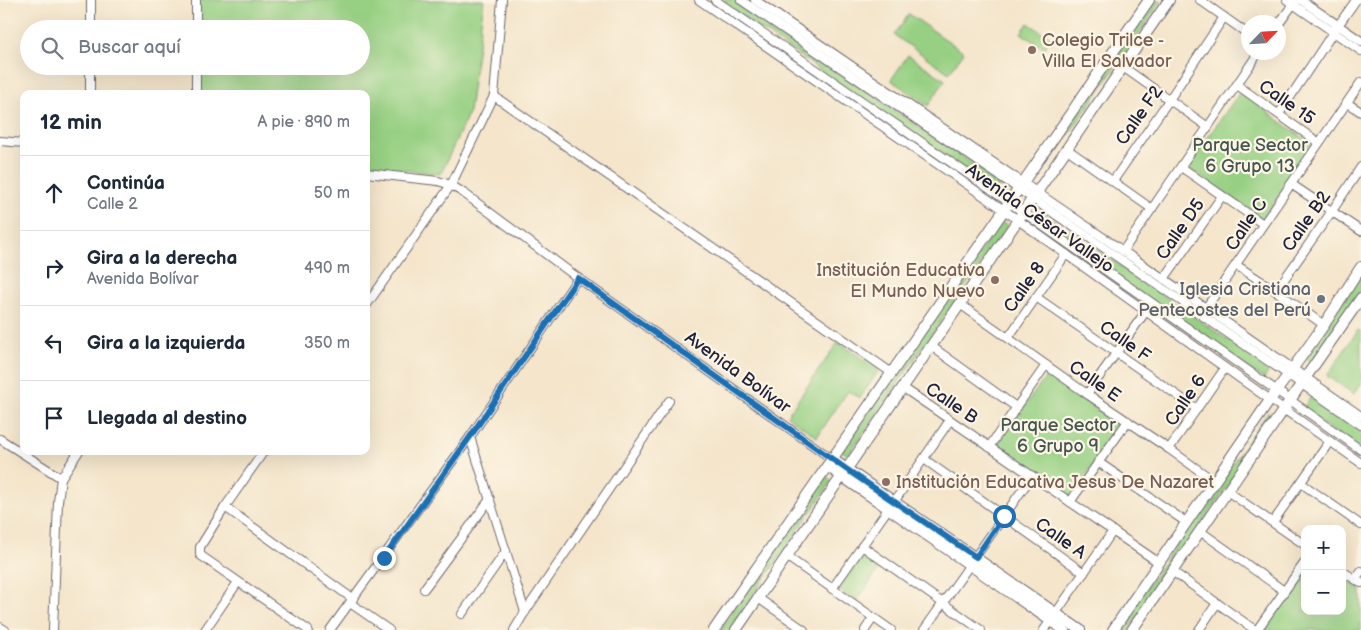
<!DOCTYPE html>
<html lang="es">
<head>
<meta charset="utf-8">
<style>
  :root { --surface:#fff; --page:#f6f6f7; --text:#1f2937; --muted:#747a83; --line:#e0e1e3 }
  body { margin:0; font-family:"Balsamiq Sans",sans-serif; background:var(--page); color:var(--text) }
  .controls { position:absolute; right:15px; bottom:15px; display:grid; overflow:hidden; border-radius:10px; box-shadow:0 5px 20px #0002 }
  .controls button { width:45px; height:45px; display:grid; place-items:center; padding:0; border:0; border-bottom:1px solid var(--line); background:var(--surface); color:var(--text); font:25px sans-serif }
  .compass { position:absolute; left:1241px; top:15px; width:45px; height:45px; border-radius:50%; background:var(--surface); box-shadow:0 5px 20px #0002; rotate:65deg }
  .stop { position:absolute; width:15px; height:15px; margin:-11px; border:4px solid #1f6fb2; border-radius:50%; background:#fff }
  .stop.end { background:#1f6fb2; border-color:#fff; box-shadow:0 1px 5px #0008 }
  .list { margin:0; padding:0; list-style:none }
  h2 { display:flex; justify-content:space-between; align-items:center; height:65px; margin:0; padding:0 20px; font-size:21px }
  h2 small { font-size:16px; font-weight:400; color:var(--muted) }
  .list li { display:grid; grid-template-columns:32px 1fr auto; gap:15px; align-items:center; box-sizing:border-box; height:75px; padding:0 20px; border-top:1px solid var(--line) }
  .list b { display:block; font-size:19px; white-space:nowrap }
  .list p { margin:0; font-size:16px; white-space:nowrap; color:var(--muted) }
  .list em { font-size:16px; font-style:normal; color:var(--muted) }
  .icon { flex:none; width:28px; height:28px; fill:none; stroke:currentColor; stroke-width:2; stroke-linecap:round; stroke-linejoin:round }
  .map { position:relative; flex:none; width:1361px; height:630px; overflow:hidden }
  .search { position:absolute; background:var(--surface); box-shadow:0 5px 20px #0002; left:20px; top:20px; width:350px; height:55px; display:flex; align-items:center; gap:12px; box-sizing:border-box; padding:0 18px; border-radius:28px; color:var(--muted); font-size:19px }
  .panel { position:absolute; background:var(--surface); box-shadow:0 5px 20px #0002; left:20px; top:90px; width:350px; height:365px; border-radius:10px }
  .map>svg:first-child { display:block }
  .green { fill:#97d083; stroke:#5c795f }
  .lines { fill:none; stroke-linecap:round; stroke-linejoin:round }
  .minor-casing { stroke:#6c666d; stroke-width:10 }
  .tertiary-casing { stroke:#6c666d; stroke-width:12 }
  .minor { stroke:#fff; stroke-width:8 }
  .tertiary { stroke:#fff; stroke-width:10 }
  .route { stroke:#1f6fb2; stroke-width:6 }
  .education-dot { fill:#8d6e63; stroke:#fcf5e5; stroke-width:2 }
  .worship-dot { fill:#6b7280; stroke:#fcf5e5; stroke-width:2 }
  .labels { text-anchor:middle; stroke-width:4.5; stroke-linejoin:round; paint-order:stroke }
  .education-label { font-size:18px; fill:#785e54; stroke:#fcf5e5; text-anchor:start }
  .street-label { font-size:18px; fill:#22223b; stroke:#fcf5e5 }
  .park-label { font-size:18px; fill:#455651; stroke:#fcf5e5 }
  .worship-label { font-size:18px; fill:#5b616d; stroke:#fcf5e5; text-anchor:end }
</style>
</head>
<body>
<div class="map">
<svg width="1361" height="630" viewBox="0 0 1361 630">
  <rect width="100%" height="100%" fill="#fcf5e5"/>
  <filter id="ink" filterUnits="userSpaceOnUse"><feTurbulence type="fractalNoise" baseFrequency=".02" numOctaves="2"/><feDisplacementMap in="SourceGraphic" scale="10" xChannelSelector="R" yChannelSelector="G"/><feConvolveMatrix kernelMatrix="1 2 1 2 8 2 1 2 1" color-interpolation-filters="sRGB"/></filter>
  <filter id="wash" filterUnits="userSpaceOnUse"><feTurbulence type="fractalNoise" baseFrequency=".0096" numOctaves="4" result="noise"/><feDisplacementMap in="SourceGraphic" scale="20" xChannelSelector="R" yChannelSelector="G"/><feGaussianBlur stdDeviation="1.12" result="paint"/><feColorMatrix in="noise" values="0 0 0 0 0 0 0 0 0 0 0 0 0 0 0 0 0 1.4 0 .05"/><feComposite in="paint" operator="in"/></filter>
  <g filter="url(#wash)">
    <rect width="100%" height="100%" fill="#f4e5cb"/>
    <g class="green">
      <polygon points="198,0 484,0 469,112 441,174 366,166 366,94 198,94 198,66 361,66 361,29 198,29"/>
      <polygon points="718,0 734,0 1002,184 996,191"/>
      <polygon points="1154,0 1162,0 1042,173 1037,169"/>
      <polygon points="909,14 964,52 949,73 894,35"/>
      <polygon points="1028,23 1051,38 1044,49 1021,33"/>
      <polygon points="908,55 945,80 928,106 891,80"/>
      <polygon points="1240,92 1314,146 1262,219 1187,167"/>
      <polygon points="1042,212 1270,369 1264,379 1035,221"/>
      <polygon points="1001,222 1007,226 848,455 842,451"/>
      <polygon points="1361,274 1361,289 1311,362 1304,357"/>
      <polygon points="1358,330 1361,332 1361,384 1354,394 1327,376"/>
      <polygon points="838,342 879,370 860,398 848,391 817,437 787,416"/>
      <polygon points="1048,374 1121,426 1070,498 996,446"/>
      <polygon points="1312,395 1361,429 1361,450 1302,410"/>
      <polygon points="1268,412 1275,418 1128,630 1117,630"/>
      <polygon points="826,476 832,481 729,630 720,630"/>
      <polygon points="863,554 881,566 856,602 839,590"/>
      <polygon points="1305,573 1305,611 1342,611 1342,577 1361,590 1361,630 1264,630"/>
    </g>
  </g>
  <g filter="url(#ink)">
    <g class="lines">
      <defs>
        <g id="minor">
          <polyline points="699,0 1004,210 1259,392 1361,463"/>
          <polyline points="715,0 1023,212 1361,450"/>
          <polyline points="741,0 1007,181 1361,425"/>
          <polyline points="755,0 1164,279 1361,416"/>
          <polyline points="1200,0 1248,34"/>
          <polyline points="1287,0 1361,51"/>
          <polyline points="1301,0 1361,41"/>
          <polyline points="1278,25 1296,0"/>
          <polyline points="91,29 91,0"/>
          <polyline points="196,29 196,0"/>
          <polyline points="1123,67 1208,127"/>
          <polyline points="1237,85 1319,143"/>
          <polyline points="90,94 90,66"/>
          <polyline points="196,94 196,66"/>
          <polyline points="494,96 892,373"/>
          <polyline points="1347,103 1361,112"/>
          <polyline points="1279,114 1330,37 1356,0"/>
          <polyline points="0,141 24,143"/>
          <polyline points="1067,149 1152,209"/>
          <polyline points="1181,167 1263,224"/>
          <polyline points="366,173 438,181 451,185 465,194 578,278 832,459"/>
          <polyline points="1113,181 1169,100 1224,17"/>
          <polyline points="1291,184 1361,231"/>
          <polyline points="1123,251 1259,52"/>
          <polyline points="1236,265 1276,291 1324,325"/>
          <polyline points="1164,279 1222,196"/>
          <polyline points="1276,291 1332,211 1361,167"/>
          <polyline points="1036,297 1197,409"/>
          <polyline points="960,304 1084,392 1169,449 1214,481"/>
          <polyline points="366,306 451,185 494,96 502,0"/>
          <polyline points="1206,308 1361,82"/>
          <polyline points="1008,338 1066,254"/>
          <polyline points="931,346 1016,407"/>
          <polyline points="902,387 1158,562"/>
          <polyline points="1087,394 1146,311"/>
          <polyline points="470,437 525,612"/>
          <polyline points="0,439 61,478"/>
          <polyline points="989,447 1046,365"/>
          <polyline points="1169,449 1225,368"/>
          <polyline points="264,451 225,507 200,547 200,555 308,630"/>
          <polyline points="924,459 1084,573"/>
          <polyline points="1098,462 1186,522"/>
          <polyline points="1301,483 1361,525"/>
          <polyline points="1227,491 1305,545"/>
          <polyline points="894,502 950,420"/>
          <polyline points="1070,502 1128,421"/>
          <polyline points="225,507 353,599"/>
          <polyline points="1273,522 1330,441"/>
          <polyline points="1200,531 1284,591"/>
          <polyline points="862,546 981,630"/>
          <polyline points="786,556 891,630"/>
          <polyline points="1172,571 1255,630"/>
          <polyline points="1342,571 1361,583"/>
          <polyline points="1355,579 1361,571"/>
          <polyline points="424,589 490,499"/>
          <polyline points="832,589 888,509"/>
          <polyline points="758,598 804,630"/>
          <polyline points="350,603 389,630"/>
          <polyline points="462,614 506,551"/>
          <polyline points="0,627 5,630"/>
          <polyline points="53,630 58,502 61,478 79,451"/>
          <polyline points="205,630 238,582"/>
          <polyline points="330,630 470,437 578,278"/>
          <polyline points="514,630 525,612 669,401"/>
          <polyline points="865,630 873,618"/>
          <polyline points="924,630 1032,476"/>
          <polyline points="1044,630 1113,531"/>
          <polyline points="1199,630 1217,603"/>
          <polyline points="1257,630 1305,562"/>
        </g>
        <g id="tertiary">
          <polyline points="832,459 1080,630"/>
          <polyline points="827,466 1064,630"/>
          <polyline points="714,630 1149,0"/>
          <polyline points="736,630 1169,0"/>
          <polyline points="1113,630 1270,400 1324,325 1361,267"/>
          <polyline points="1132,630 1306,377 1361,298"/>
        </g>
      </defs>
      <use href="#minor" class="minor-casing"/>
      <use href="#tertiary" class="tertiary-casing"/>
      <use href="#minor" class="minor"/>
      <use href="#tertiary" class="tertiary"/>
    </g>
  </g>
  <g class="lines" filter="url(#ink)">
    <polyline class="route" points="384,558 470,437 578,278 846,469 976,557 1004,516"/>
  </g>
  <g class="education-dot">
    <circle cx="1032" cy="50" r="5"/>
    <circle cx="995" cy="280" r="5"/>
    <circle cx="886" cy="482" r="5"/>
  </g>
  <circle class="worship-dot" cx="1321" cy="299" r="5"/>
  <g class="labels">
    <g class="education-label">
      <text x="1042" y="46">Colegio Trilce -<tspan x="1042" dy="21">Villa El Salvador</tspan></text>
      <text x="985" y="276" text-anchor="end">Institución Educativa<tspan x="985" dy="21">El Mundo Nuevo</tspan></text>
      <text x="896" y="488">Institución Educativa Jesus De Nazaret</text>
    </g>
    <g class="street-label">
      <text transform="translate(1287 102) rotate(35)" y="6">Calle 15</text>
      <text transform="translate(1139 115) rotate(-55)" y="6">Calle F2</text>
      <text transform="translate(1040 218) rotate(35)" y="6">Avenida César Vallejo</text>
      <text transform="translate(1306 221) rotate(-55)" y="6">Calle B2</text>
      <text transform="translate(1246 224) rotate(-56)" y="6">Calle C</text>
      <text transform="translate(1180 229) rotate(-55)" y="6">Calle D5</text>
      <text transform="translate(1024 287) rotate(-55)" y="6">Calle 8</text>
      <text transform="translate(1125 341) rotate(35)" y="6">Calle F</text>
      <text transform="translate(738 372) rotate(36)" y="6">Avenida Bolívar</text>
      <text transform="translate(1095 381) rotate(35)" y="6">Calle E</text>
      <text transform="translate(1185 400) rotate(-56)" y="6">Calle 6</text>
      <text transform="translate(952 403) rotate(34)" y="6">Calle B</text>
      <text transform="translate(1061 538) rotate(35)" y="6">Calle A</text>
    </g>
    <g class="park-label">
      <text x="1250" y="151">Parque Sector<tspan x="1250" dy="21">6 Grupo 13</tspan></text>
      <text x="1058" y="431">Parque Sector<tspan x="1058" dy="21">6 Grupo 9</tspan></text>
    </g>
    <g class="worship-label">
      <text x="1311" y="295">Iglesia Cristiana<tspan x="1311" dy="21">Pentecostes del Perú</tspan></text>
    </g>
  </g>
</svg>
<div class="controls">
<button>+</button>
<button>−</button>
</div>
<svg class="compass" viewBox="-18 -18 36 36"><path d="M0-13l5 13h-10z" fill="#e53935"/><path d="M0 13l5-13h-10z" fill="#747a83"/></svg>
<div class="stop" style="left:1004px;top:516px"></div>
<div class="stop end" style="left:384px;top:558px"></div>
<div class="search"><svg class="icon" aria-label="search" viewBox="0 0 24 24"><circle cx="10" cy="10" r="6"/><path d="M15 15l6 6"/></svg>Buscar aquí</div>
<section class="panel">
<h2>12 min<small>A pie · 890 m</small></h2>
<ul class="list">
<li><svg class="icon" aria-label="ahead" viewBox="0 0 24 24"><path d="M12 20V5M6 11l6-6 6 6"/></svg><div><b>Continúa</b><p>Calle 2</p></div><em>50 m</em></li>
<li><svg class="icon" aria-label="right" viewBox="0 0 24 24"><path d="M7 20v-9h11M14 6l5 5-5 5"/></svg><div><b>Gira a la derecha</b><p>Avenida Bolívar</p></div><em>490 m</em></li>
<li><svg class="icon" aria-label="left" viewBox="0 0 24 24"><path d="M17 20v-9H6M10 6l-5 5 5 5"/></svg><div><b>Gira a la izquierda</b></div><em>350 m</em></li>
<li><svg class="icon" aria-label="arrive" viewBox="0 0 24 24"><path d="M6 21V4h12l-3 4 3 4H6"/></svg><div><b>Llegada al destino</b></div></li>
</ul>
</section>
</div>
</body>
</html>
